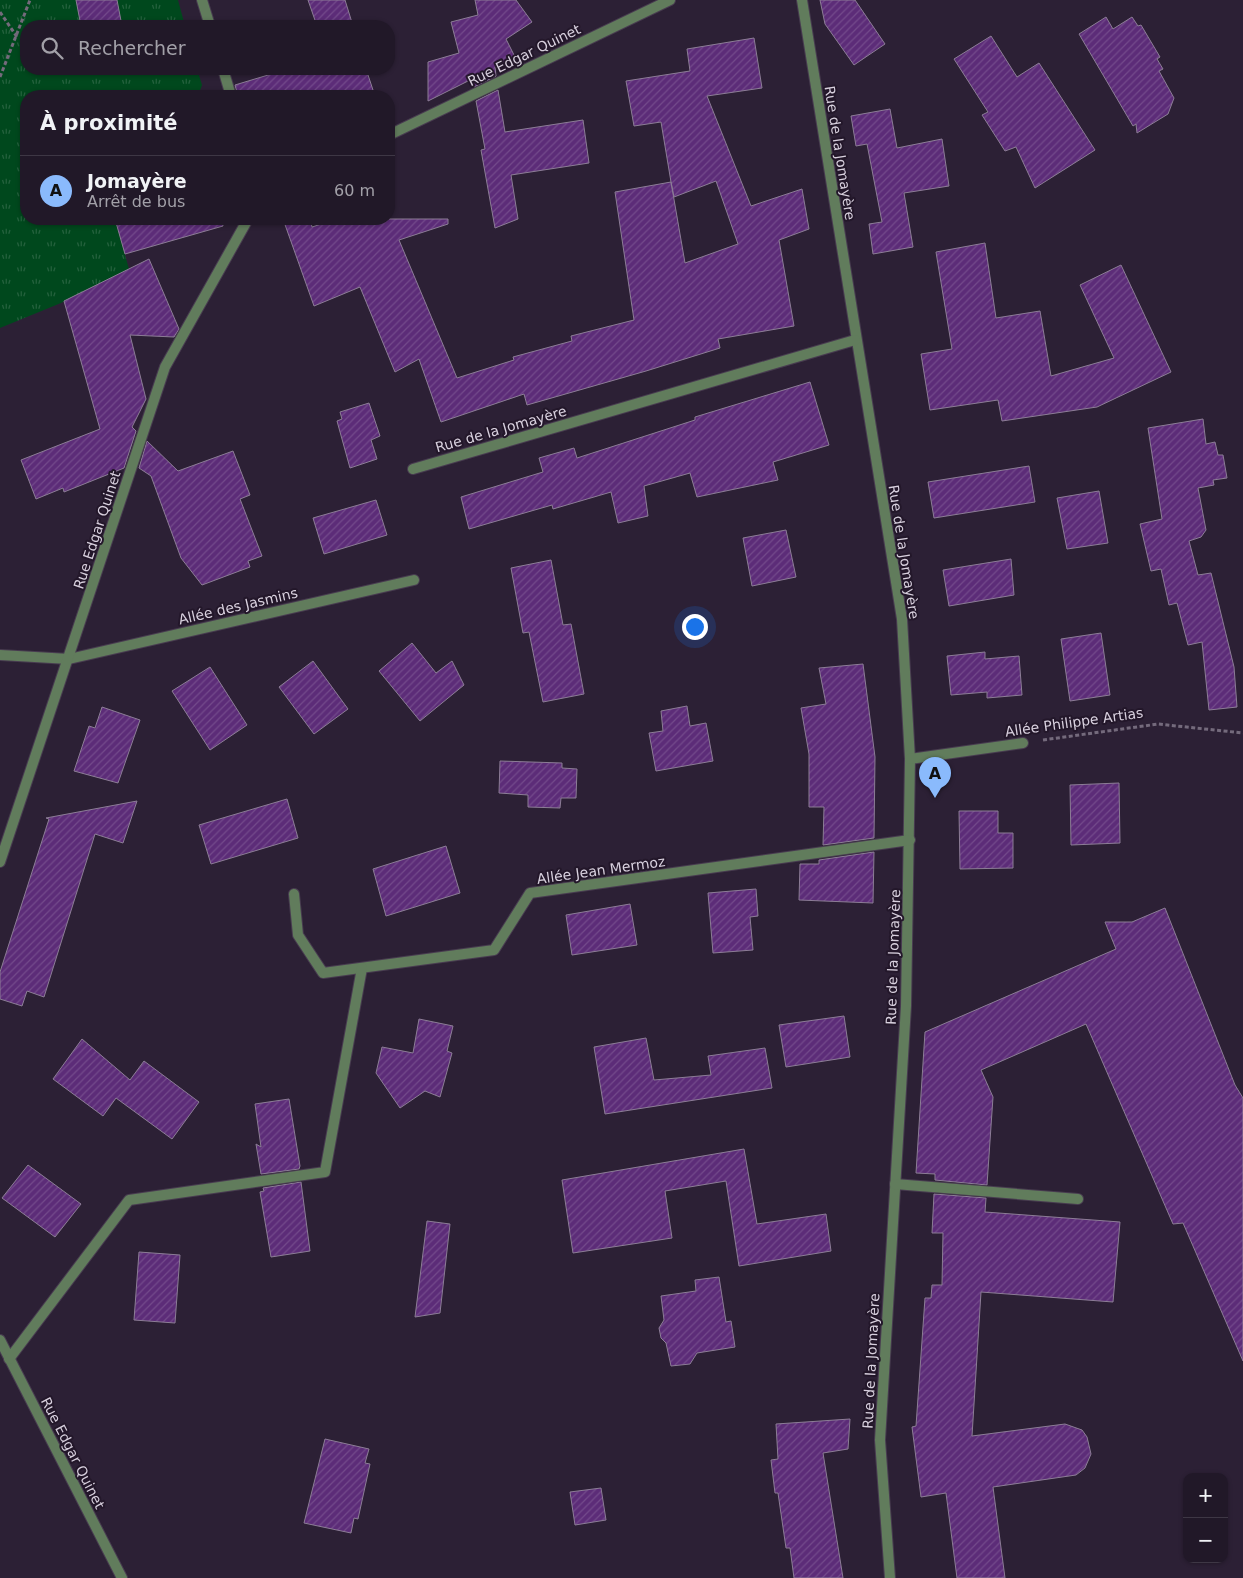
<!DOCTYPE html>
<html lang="fr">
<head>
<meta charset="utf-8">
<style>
  :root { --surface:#211828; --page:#2d2534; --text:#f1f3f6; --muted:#a2a0a8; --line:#3e3745; --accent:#8abafc }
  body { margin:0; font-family:"DejaVu Sans",sans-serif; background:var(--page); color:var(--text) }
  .controls { position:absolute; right:15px; bottom:15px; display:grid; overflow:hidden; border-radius:10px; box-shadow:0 1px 4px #0004 }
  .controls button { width:45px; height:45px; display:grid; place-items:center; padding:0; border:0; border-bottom:1px solid var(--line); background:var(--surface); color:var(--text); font:25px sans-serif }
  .you { position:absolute; left:694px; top:626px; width:18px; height:18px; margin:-12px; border:4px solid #fff; border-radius:50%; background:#1a73e8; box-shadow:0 0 0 8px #1a73e833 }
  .badge { display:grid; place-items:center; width:32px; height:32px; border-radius:50%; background:var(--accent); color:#111; font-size:16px; font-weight:700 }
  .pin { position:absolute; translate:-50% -41px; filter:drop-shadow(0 1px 2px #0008) }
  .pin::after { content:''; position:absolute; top:26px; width:18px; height:15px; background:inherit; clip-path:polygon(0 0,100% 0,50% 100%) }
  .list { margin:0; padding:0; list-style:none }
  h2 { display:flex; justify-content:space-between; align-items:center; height:65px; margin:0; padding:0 20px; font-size:21px }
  h2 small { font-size:16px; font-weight:400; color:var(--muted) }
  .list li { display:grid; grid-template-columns:32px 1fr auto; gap:15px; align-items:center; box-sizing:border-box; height:70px; padding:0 20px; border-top:1px solid var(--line) }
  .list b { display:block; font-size:19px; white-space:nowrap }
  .list p { margin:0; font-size:16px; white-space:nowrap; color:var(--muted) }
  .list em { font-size:16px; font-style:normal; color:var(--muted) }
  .icon { flex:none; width:28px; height:28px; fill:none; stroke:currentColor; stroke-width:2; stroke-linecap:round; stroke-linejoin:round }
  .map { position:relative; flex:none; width:1243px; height:1578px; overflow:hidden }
  .search { position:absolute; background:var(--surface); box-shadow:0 1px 4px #0004; left:20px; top:20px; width:375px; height:55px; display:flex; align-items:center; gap:12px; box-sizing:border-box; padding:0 18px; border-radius:20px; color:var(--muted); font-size:19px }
  .panel { position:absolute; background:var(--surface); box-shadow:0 1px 4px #0004; left:20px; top:90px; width:375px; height:135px; border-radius:20px }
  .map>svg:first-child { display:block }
  .park { fill:url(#park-tufts) }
  .building { fill:url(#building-hatch); stroke:#8c7d96; fill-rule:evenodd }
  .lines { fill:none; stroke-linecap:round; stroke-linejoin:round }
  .minor-casing { stroke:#483c50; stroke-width:12 }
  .path { stroke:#746a7c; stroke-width:3; stroke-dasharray:4 2.5; stroke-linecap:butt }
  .minor { stroke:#617c5c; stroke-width:10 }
  .labels { text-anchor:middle; stroke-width:4; stroke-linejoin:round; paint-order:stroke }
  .street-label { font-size:14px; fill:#d8d0de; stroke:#23172a }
</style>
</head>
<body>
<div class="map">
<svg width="1243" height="1578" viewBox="0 0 1243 1578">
  <defs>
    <pattern id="park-tufts" width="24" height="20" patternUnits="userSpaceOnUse" patternTransform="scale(1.25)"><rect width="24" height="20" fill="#00481d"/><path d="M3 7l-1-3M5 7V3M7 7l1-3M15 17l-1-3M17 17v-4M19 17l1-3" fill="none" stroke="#24613d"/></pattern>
    <pattern id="building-hatch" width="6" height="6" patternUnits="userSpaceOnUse" patternTransform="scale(1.25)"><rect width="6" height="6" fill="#5c2c78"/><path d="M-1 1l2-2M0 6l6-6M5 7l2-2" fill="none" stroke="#734a8b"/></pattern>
  </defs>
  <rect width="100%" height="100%" fill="#2c2035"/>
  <polygon class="park" points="0,0 178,0 185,26 26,26 26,69 197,69 202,85 198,96 26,96 26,219 115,219 129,269 61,303 0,328"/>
  <g class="building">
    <polygon points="76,0 117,0 122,26 81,26"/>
    <polygon points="308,0 345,0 353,26 317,26"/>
    <polygon points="475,0 516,0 532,22 506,39 515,57 495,67 496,76 474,87 472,79 428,101 428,62 459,53 451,22 478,15"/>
    <polygon points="820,0 855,0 885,44 854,65 825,24"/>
    <polygon points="1106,17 1113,29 1132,17 1138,26 1141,25 1160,57 1157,59 1163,69 1159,71 1174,98 1168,114 1137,133 1136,124 1133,126 1079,34"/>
    <polygon points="991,36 1017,77 1039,63 1095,150 1035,188 1016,147 1005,151 982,115 988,112 954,59"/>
    <path d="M754,38L762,88L707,96L751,206L802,189L809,229L779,240L794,326L718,339L720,348L646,371L527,405L524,394L441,422L419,359L395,372L360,287L314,306L283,219H310L312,227L337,219H448V224L399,240L457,378L514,360L513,357L572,341L571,336L634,320L615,192L671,182L661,122L634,126L626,81L690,71L687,49ZM716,181L738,244L685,263L671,182L674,197Z"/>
    <polygon points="288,69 366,69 373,90 353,96 238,96 235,85"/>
    <polygon points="498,90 505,132 583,120 589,163 511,175 518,219 495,228 481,150 485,149 476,101"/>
    <polygon points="890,109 897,148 942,139 949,186 904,193 913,247 873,254 869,224 882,222 867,144 856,146 851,116"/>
    <polygon points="115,219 222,219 223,226 125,254"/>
    <polygon points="985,243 996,318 1040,311 1051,376 1114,358 1080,285 1121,265 1171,372 1097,407 1002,421 998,400 930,410 921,354 952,349 936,252"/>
    <polygon points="149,259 179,329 174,337 130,335 146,399 132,427 136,431 124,468 64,492 63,488 36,499 21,460 100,429 64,301"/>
    <polygon points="810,382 829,445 773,462 778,480 697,497 690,473 644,486 648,516 618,523 611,492 553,509 552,505 469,529 461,497 543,472 539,458 574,448 577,458 695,420 695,417"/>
    <polygon points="369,403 380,436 371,440 377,459 350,468 337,421 342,419 340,412"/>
    <polygon points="1203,419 1206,444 1215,442 1218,455 1223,455 1227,478 1213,480 1214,485 1198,488 1206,530 1201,537 1189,541 1198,575 1211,573 1234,667 1237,707 1209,710 1202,642 1188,645 1177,603 1169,605 1161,569 1151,571 1140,524 1162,519 1148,428"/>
    <polygon points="147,441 178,471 233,451 250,495 240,499 262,556 248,561 250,567 202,585 181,558 151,476 139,468"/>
    <polygon points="1029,466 1035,502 934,518 928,482"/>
    <polygon points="1099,491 1108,543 1067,549 1057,498"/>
    <polygon points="376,500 387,535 324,554 313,518"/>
    <polygon points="786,530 796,577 752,586 743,538"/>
    <polygon points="1011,559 1014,595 949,606 943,570"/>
    <polygon points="551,560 563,625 571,624 584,694 543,702 529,632 523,633 511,568"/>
    <polygon points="1101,633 1110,695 1070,701 1061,639"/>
    <polygon points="412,643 436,673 452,661 464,685 420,721 379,671"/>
    <polygon points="985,652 985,659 1019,656 1022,695 987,698 987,692 951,695 947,656"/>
    <polygon points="313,661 348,709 314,734 279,687"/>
    <polygon points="863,664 875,757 874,838 823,845 824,807 809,807 809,754 801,708 826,704 819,668"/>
    <polygon points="210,667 247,725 210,750 172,691"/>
    <polygon points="687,706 690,726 706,723 713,761 656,771 649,733 663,731 661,711"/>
    <polygon points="102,707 140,720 118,783 74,771 89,726 95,728"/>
    <polygon points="500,761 562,763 562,768 577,769 576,798 561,798 560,808 528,807 528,795 499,793"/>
    <polygon points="1119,783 1120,843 1071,845 1070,785"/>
    <polygon points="287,799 298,838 211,864 199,825"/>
    <polygon points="137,801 123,843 95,834 44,997 27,991 22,1006 0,999 0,972 49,819 46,818"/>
    <polygon points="959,811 998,811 998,833 1013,833 1013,868 960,869"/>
    <polygon points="446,846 460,893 386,916 373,869"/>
    <polygon points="874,852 873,903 799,900 800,864 819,864 819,860"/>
    <polygon points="756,889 758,916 750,917 753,950 713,953 708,893"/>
    <polygon points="630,904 637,945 572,955 566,915"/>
    <polygon points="1165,908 1235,1085 1243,1098 1243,1361 1183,1223 1173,1224 1086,1024 981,1070 993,1097 987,1185 935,1180 935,1174 916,1173 925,1032 1116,949 1105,922 1132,922"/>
    <polygon points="844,1016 850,1057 786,1067 779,1025"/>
    <polygon points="419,1019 453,1026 447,1051 452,1053 440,1097 425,1091 400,1108 376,1073 382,1047 413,1053"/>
    <polygon points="646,1038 654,1080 711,1075 708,1056 765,1048 772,1088 605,1114 594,1047"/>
    <polygon points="82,1039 130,1080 144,1061 199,1102 172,1139 116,1098 103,1116 53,1079"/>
    <polygon points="289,1099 300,1166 299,1169 261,1174 256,1144 261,1147 255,1104"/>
    <polygon points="744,1149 757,1224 826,1214 831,1251 739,1266 726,1181 665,1191 672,1238 573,1253 562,1180"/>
    <polygon points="28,1165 81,1204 55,1237 2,1198"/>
    <polygon points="301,1182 310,1251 271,1257 260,1192 264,1191 263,1188"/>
    <polygon points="934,1194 986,1198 985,1212 1120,1222 1113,1302 981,1292 972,1436 1065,1424 1082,1430 1087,1437 1091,1454 1085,1468 1076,1475 993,1487 1005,1578 957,1578 946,1493 921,1497 912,1427 916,1426 925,1298 931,1298 932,1285 942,1285 943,1233 932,1233"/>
    <polygon points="427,1221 450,1224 440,1313 415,1317"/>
    <polygon points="139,1252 180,1255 175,1323 134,1320"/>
    <polygon points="719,1277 726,1322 731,1321 735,1347 697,1353 690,1364 671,1366 666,1343 661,1338 659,1328 664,1320 661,1296 696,1291 695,1280"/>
    <polygon points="850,1419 848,1449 823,1453 843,1578 794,1578 790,1548 786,1548 778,1493 775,1493 771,1460 778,1459 776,1424"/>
    <polygon points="325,1439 369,1449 365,1463 370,1464 358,1519 354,1518 351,1533 304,1523"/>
    <polygon points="601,1488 606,1520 575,1525 570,1492"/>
  </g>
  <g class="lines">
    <defs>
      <g id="minor">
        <polyline points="202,0 210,26"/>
        <polyline points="802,0 902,619 910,759 906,1006 880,1440 890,1578"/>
        <polyline points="223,69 231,96"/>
        <polyline points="389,135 670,0"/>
        <polyline points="413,469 855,340"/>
        <polyline points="0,655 69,659 414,580"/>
        <polyline points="910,759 1023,743"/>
        <polyline points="0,862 165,367 248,219"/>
        <polyline points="294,894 298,935 323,973 494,950 530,893 910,840"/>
        <polyline points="895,1184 1078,1199"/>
        <polyline points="0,1340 122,1578"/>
        <polyline points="9,1359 129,1200 325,1172 362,968"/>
      </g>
    </defs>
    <use href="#minor" class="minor-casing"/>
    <g class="path">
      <polyline points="0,12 17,37"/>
      <polyline points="0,77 30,0"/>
      <polyline points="1043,740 1158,724 1243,733"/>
    </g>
    <use href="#minor" class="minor"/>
  </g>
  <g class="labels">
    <g class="street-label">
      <text transform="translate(524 55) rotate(-26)" y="5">Rue Edgar Quinet</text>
      <text transform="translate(840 153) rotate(81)" y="5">Rue de la Jomayère</text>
      <text transform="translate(501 429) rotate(-16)" y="5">Rue de la Jomayère</text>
      <text transform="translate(97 530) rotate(-72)" y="5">Rue Edgar Quinet</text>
      <text transform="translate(904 552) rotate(81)" y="5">Rue de la Jomayère</text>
      <text transform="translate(238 606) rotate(-13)" y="5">Allée des Jasmins</text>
      <text transform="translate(1074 722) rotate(-8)" y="5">Allée Philippe Artias</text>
      <text transform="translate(601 870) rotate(-8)" y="5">Allée Jean Mermoz</text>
      <text transform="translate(893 957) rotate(-88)" y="5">Rue de la Jomayère</text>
      <text transform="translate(871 1361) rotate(-87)" y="5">Rue de la Jomayère</text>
      <text transform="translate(73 1453) rotate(63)" y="5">Rue Edgar Quinet</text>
    </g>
  </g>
</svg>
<div class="controls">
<button>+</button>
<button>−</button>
</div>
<div class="you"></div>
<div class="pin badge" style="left:935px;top:798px">A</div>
<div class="search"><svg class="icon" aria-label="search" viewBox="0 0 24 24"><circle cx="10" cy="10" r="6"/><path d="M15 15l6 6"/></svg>Rechercher</div>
<section class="panel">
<h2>À proximité<small></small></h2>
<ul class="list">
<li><span class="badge">A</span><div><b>Jomayère</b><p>Arrêt de bus</p></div><em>60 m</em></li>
</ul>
</section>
</div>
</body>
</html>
